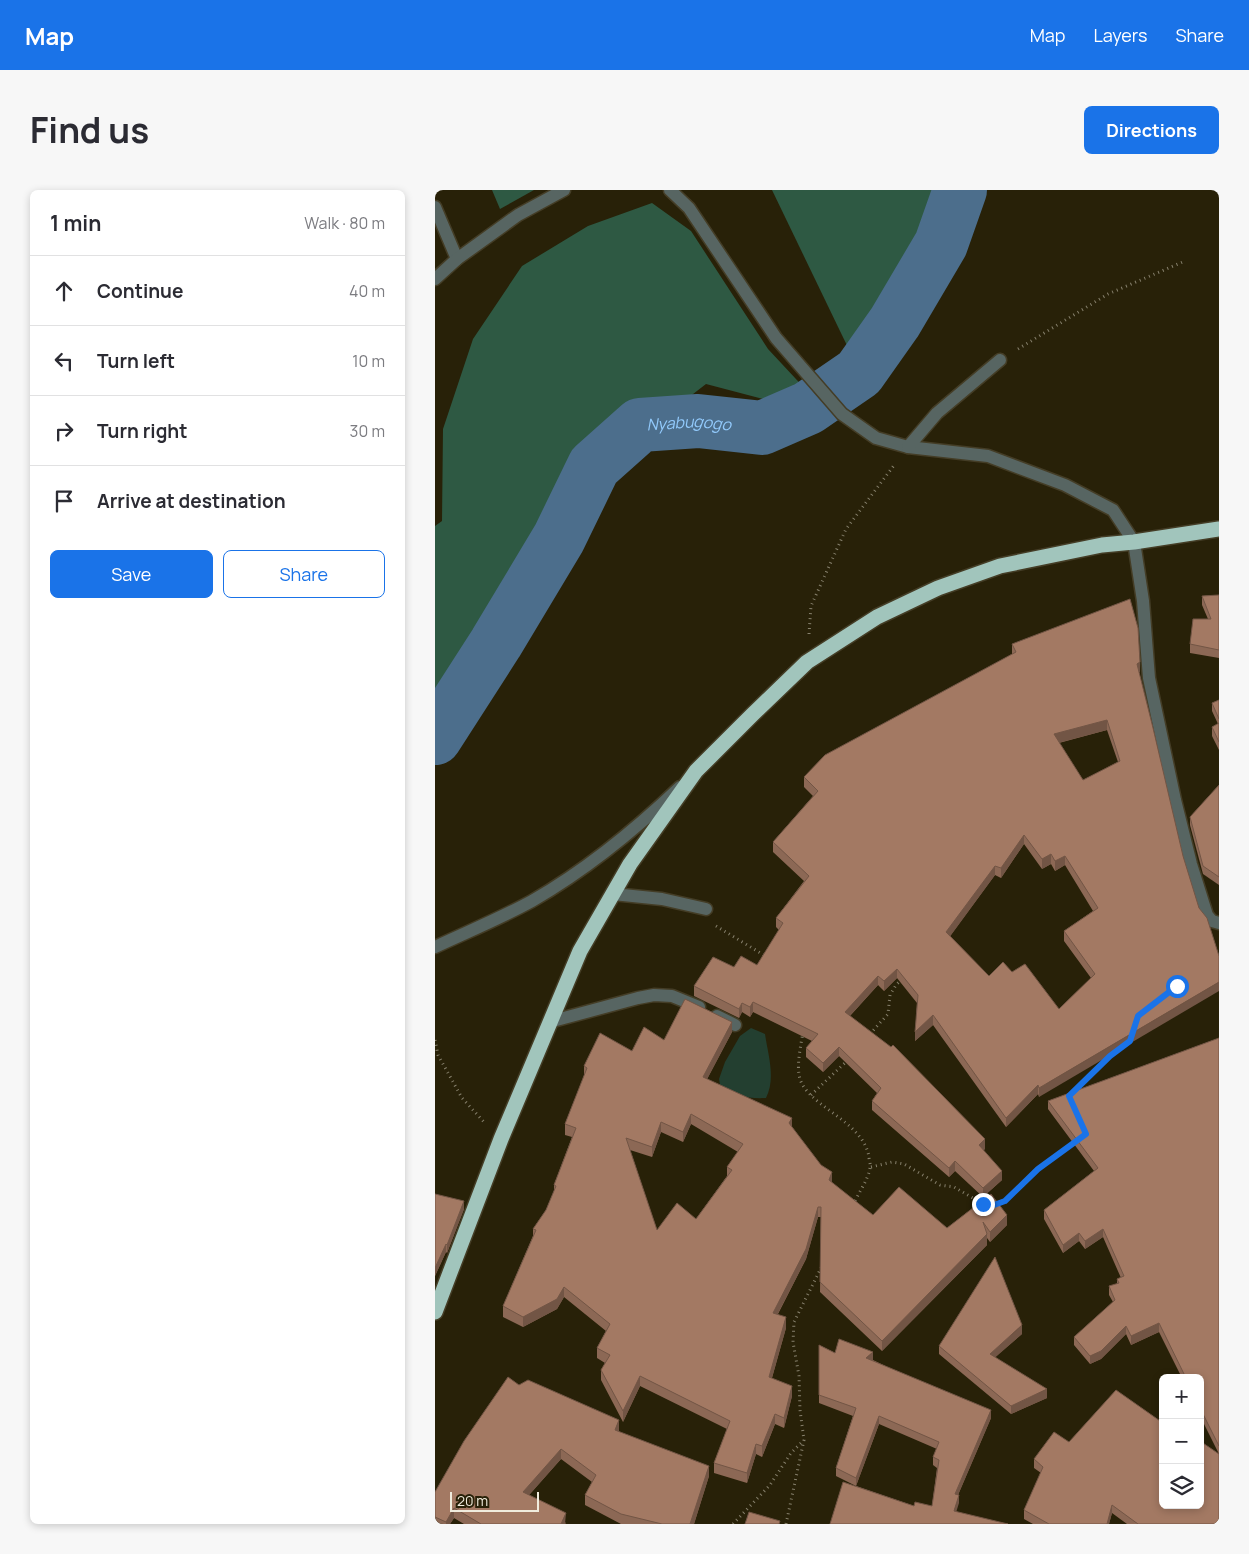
<!DOCTYPE html>
<html lang="en">
<head>
<meta charset="utf-8">
<style>
  :root { --surface:#fff; --page:#f7f7f7; --text:#2b2b33; --muted:#7c7c81; --line:#e1e1e2; --accent:#1a73e8 }
  body { margin:0; font-family:Manrope,sans-serif; background:var(--page); color:var(--text) }
  .controls { position:absolute; right:15px; bottom:15px; display:grid; overflow:hidden; border-radius:8px; box-shadow:0 2px 8px #0003 }
  .controls button { width:45px; height:45px; display:grid; place-items:center; padding:0; border:0; border-bottom:1px solid var(--line); background:var(--surface); color:var(--text); font:25px sans-serif }
  .scale { position:absolute; left:15px; bottom:12px; width:89px; box-sizing:border-box; padding-left:5px; border:2px solid #f0ecdd; border-top:0; font-size:14px; line-height:18px; white-space:nowrap; color:#f0ecdd; -webkit-text-stroke:4px #282108; paint-order:stroke }
  .stop { position:absolute; width:15px; height:15px; margin:-11px; border:4px solid #1a73e8; border-radius:50%; background:#fff }
  .stop.end { background:#1a73e8; border-color:#fff; box-shadow:0 1px 5px #0008 }
  .list { margin:0; padding:0; list-style:none }
  h2 { display:flex; justify-content:space-between; align-items:center; height:65px; margin:0; padding:0 20px; font-size:21px }
  h2 small { font-size:16px; font-weight:400; color:var(--muted) }
  .list li { display:grid; grid-template-columns:32px 1fr auto; gap:15px; align-items:center; box-sizing:border-box; height:70px; padding:0 20px; border-top:1px solid var(--line) }
  .list b { display:block; font-size:19px; white-space:nowrap }
  .list em { font-size:16px; font-style:normal; color:var(--muted) }
  .actions { display:flex; gap:10px; padding:15px 20px }
  .actions a { flex:1; padding:11px 0; border:1px solid var(--accent); border-radius:8px; text-align:center; font-size:18px; color:var(--accent) }
  .actions .main { background:var(--accent); color:#fff }
  .icon { flex:none; width:28px; height:28px; fill:none; stroke:currentColor; stroke-width:2; stroke-linecap:round; stroke-linejoin:round }
  .map { position:relative; flex:none; width:784px; height:1334px; overflow:hidden; border-radius:8px }
  header { display:flex; align-items:center; gap:30px; box-sizing:border-box; height:70px; padding:0 25px; background:var(--accent); color:#fff }
  header strong { font-size:24px }
  nav { display:flex; gap:28px; margin-inline-start:auto; font-size:18px }
  .intro { display:flex; align-items:center; justify-content:space-between; box-sizing:border-box; height:120px; padding:0 30px }
  h1 { margin:0; font-size:35px }
  .button { padding:12px 22px; border-radius:8px; background:var(--accent); color:#fff; font-size:18px; font-weight:700 }
  main { display:flex; gap:30px; padding:0 30px }
  aside { flex:1; background:var(--surface); border-radius:8px; box-shadow:0 2px 8px #0003 }
  .map>svg:first-child { display:block }
  .green { fill:#233f30 }
  .forest { fill:#2e5943 }
  .lines { fill:none; stroke-linecap:round; stroke-linejoin:round }
  .river { stroke:#4c6e8c; stroke-width:54 }
  .lane-casing { stroke:#443d26; stroke-width:15 }
  .street-casing { stroke:#443d26; stroke-width:15 }
  .highway-casing { stroke:#443d26; stroke-width:18 }
  .path { stroke:#87816d; stroke-width:3; stroke-dasharray:1 4; stroke-linecap:butt }
  .lane { stroke:#576562; stroke-width:12 }
  .street { stroke:#576562; stroke-width:12 }
  .highway { stroke:#a1c5bc; stroke-width:15 }
  .wall { fill:#8c6855; fill-rule:evenodd }
  .shaded-wall { fill:#725545 }
  .building { fill:#a37963; stroke:#725545; fill-rule:evenodd }
  .route { stroke:#1a73e8; stroke-width:6 }
  .labels { text-anchor:middle; stroke-width:5; stroke-linejoin:round; paint-order:stroke }
  .water-label { font-size:16px; font-style:italic; fill:#92cafc; stroke:#282108 }
</style>
</head>
<body>
<header>
<strong>Map</strong>
<nav><a>Map</a><a>Layers</a><a>Share</a></nav>
</header>
<div class="intro"><h1>Find us</h1><a class="button">Directions</a></div>
<main>
<aside>
<h2>1 min<small>Walk · 80 m</small></h2>
<ul class="list">
<li><svg class="icon" aria-label="ahead" viewBox="0 0 24 24"><path d="M12 20V5M6 11l6-6 6 6"/></svg><div><b>Continue</b></div><em>40 m</em></li>
<li><svg class="icon" aria-label="left" viewBox="0 0 24 24"><path d="M17 20v-9H6M10 6l-5 5 5 5"/></svg><div><b>Turn left</b></div><em>10 m</em></li>
<li><svg class="icon" aria-label="right" viewBox="0 0 24 24"><path d="M7 20v-9h11M14 6l5 5-5 5"/></svg><div><b>Turn right</b></div><em>30 m</em></li>
<li><svg class="icon" aria-label="arrive" viewBox="0 0 24 24"><path d="M6 21V4h12l-3 4 3 4H6"/></svg><div><b>Arrive at destination</b></div></li>
</ul>
<div class="actions"><a class="main">Save</a><a>Share</a></div>
</aside>
<div class="map">
<svg width="784" height="1334" viewBox="0 0 784 1334">
  <rect width="100%" height="100%" fill="#282108"/>
  <path class="green" d="M316,838L330,844C333,865 341,888 331,908C314,909 299,906 285,895L284,889L290,872L305,846Z"/>
  <g class="forest">
    <polygon points="57,0 99,0 65,19"/>
    <polygon points="337,0 510,0 495,57 419,170"/>
    <polygon points="217,13 256,41 333,159 374,203 339,212 271,194 240,218 204,222 149,276 120,341 0,528 0,336 7,331 8,239 38,149 87,76 153,36"/>
  </g>
  <g class="lines">
    <path class="river" id="s1" d="M0,548L61,453L124,348L159,276L205,235L263,231L327,238L373,218L424,183L460,132L506,54L525,0"/>
    <defs>
      <g id="lane">
        <polyline points="699,352 708,411 714,488 740,610 756,674 772,725 777,731 784,733"/>
        <polyline points="178,704 227,709 271,719"/>
        <polyline points="282,826 300,835"/>
        <polyline points="114,832 203,808 219,805 237,806 264,817"/>
      </g>
      <g id="street">
        <polyline points="235,0 254,18 341,148 407,224 441,248 473,257 553,266 630,295 678,320 699,352"/>
        <polyline points="0,17 22,69"/>
        <polyline points="0,89 22,69 83,25 129,0"/>
        <polyline points="473,257 502,223 565,170"/>
        <path d="M0,757C32,742 66,728 97,711C151,680 200,640 245,597"/>
      </g>
      <polyline id="highway" points="0,1122 66,949 145,761 195,674 261,581 317,525 372,472 442,427 503,398 565,376 667,355 699,352 784,339"/>
    </defs>
    <use href="#lane" class="lane-casing"/>
    <use href="#street" class="street-casing"/>
    <use href="#highway" class="highway-casing"/>
    <g class="path">
      <polyline points="583,159 673,104 750,71"/>
      <polyline points="374,444 376,416 411,339 460,274"/>
      <polyline points="281,736 332,767"/>
      <path d="M368,842C366,854 362,873 364,884C367,915 428,929 434,967C434,970 436,975 435,978C433,990 424,1002 419,1013"/>
      <polyline points="435,844 453,824 455,805 461,795 467,789"/>
      <polyline points="0,850 3,865 27,908 49,932"/>
      <polyline points="636,904 678,863"/>
      <polyline points="376,905 413,870"/>
      <polyline points="436,977 457,972 469,974 505,995 519,997 548,1014"/>
      <polyline points="560,1015 570,1011 603,979 640,951"/>
      <polyline points="298,1334 335,1295 356,1263 369,1250"/>
      <polyline points="351,1334 369,1250 365,1220 364,1186 358,1152 359,1132 387,1076"/>
    </g>
    <use href="#lane" class="lane"/>
    <use href="#street" class="street"/>
    <use href="#highway" class="highway"/>
  </g>
  <g class="wall">
    <polygon points="784,405 784,468 755,463 755,454 773,429 767,415 767,406"/>
    <path d="M577,454L705,482H704L748,666L604,907L603,904L571,937L498,835L480,851L482,813L462,788L449,801L443,795L415,826L550,959L548,960L567,990L548,1007L520,981L514,987L437,920V911L442,903L404,866L388,882L371,867V858L377,851L318,822L315,827L307,822L304,828L259,806V796L299,777L322,775L344,740L341,737V728L369,691L338,662V652L378,606L369,597V587L577,464ZM672,540L683,572L648,590L624,553ZM589,654L607,679L616,674L620,681L630,675L658,721L629,741V751L656,788L624,819L554,786L515,746L560,685L566,688Z"/>
    <polygon points="784,510 784,560 777,546 777,537 783,534 777,521 777,513"/>
    <polygon points="784,595 784,695 768,684 755,635 755,627"/>
    <path d="M297,842L272,889L357,937L397,993L438,1025L512,1038L556,1004L572,1035L555,1052L552,1048V1055L447,1161L385,1102L386,1027H383L371,1069L343,1124L351,1138L337,1188L357,1206L349,1238L340,1234L327,1267L321,1264L312,1293L279,1283V1273L292,1239L205,1196L188,1232L166,1190V1180L170,1173L162,1168V1158L171,1141L129,1107L122,1119L88,1137L68,1127V1116L98,1046V1039L111,1020L119,1001V995L137,947L130,945V934L149,886V876L229,850ZM256,934L303,962L292,977V986L261,1029L222,1040L195,960L217,967L226,942L248,952Z"/>
    <polygon points="784,848 784,1334 692,1334 677,1323 674,1334 598,1334 589,1329 589,1320 606,1283 599,1278 599,1269 634,1252 728,1315 784,1264 765,1226 765,1188 747,1188 724,1142 696,1155 691,1144 666,1169 655,1174 639,1155 639,1147 678,1112 674,1105 674,1096 682,1094 682,1089 686,1088 668,1047 650,1059 644,1051 628,1063 609,1029 609,1020 659,981 613,919 613,911"/>
    <polygon points="0,1004 29,1019 12,1063 11,1062 0,1086"/>
    <polygon points="587,1144 560,1167 612,1208 576,1224 504,1164 504,1156"/>
    <path d="M384,1155L400,1163L438,1170L556,1228L523,1305L524,1313L395,1334L421,1296L401,1286V1278L418,1226L384,1213ZM444,1234L502,1259L498,1267V1275L502,1278L497,1316H479L421,1296Z"/>
    <polygon points="84,1195 184,1240 184,1242 274,1286 259,1334 186,1334 150,1315 150,1305 157,1292 126,1269 94,1305 131,1333 130,1334 29,1334 19,1328 15,1334 0,1334 0,1302"/>
  </g>
  <g class="shaded-wall">
    <polygon points="705,472 705,482 702,483 702,474"/>
    <polygon points="672,530 672,540 619,554 619,544"/>
    <polygon points="589,645 589,654 566,688 566,678"/>
    <polygon points="616,664 616,674 607,679 607,669"/>
    <polygon points="630,666 630,675 620,681 620,671"/>
    <polygon points="560,676 560,685 511,752 511,742"/>
    <polygon points="462,779 462,788 449,801 449,791"/>
    <polygon points="443,786 443,795 410,831 410,822"/>
    <polygon points="784,792 784,801 604,907 604,898"/>
    <polygon points="318,812 318,822 315,827 315,817"/>
    <polygon points="307,813 307,822 304,828 304,819"/>
    <polygon points="498,825 498,835 480,851 480,842"/>
    <polygon points="297,832 297,842 268,897 268,887"/>
    <polygon points="404,857 404,866 388,882 388,873"/>
    <polygon points="603,895 603,904 571,937 571,928"/>
    <polygon points="256,924 256,934 248,952 248,942"/>
    <polygon points="357,928 357,938 354,933"/>
    <polygon points="226,932 226,942 217,967 217,957"/>
    <polygon points="550,949 550,959 544,965 544,955"/>
    <polygon points="520,971 520,981 514,987 514,978"/>
    <polygon points="567,981 567,990 548,1007 548,998"/>
    <polygon points="397,982 397,993 394,990"/>
    <polygon points="29,1011 29,1019 12,1063 12,1055"/>
    <polygon points="383,1017 383,1027 371,1069 338,1133 338,1123"/>
    <polygon points="572,1025 572,1035 555,1052 555,1042"/>
    <polygon points="668,1039 668,1047 650,1059 650,1051"/>
    <polygon points="644,1043 644,1051 628,1063 628,1055"/>
    <polygon points="552,1044 552,1055 447,1161 447,1151"/>
    <polygon points="11,1054 11,1062 0,1086 0,1078"/>
    <polygon points="129,1097 129,1107 122,1119 88,1137 88,1127"/>
    <polygon points="351,1127 351,1138 334,1198 334,1187"/>
    <polygon points="724,1133 724,1142 696,1155 696,1146"/>
    <polygon points="587,1135 587,1144 555,1172 555,1164"/>
    <polygon points="691,1136 691,1144 666,1169 655,1174 655,1166"/>
    <polygon points="438,1162 438,1170 431,1177 431,1168"/>
    <polygon points="205,1186 205,1196 188,1232 188,1221"/>
    <polygon points="357,1196 357,1206 349,1238 349,1228"/>
    <polygon points="612,1199 612,1208 576,1224 576,1216"/>
    <polygon points="556,1220 556,1228 520,1312 520,1304"/>
    <polygon points="340,1224 340,1234 327,1267 327,1256"/>
    <polygon points="444,1226 444,1234 421,1296 421,1288"/>
    <polygon points="184,1230 184,1240 180,1250 180,1240"/>
    <polygon points="321,1254 321,1264 312,1293 312,1283"/>
    <polygon points="126,1259 126,1269 88,1312 88,1302"/>
    <polygon points="274,1276 274,1286 259,1334 255,1334"/>
    <polygon points="524,1305 524,1313 519,1329 519,1321"/>
    <polygon points="677,1315 677,1323 674,1334 672,1334"/>
    <polygon points="19,1318 19,1328 15,1334 11,1334 11,1332"/>
    <polygon points="131,1323 130,1334 126,1334"/>
  </g>
  <g class="building">
    <polygon points="784,405 784,460 755,454 758,429 776,429 767,406"/>
    <path d="M695,409L703,438L705,472L702,474L718,538L748,666L764,718L772,728L784,766V792L604,898L603,895L571,928L498,825L480,842L483,805L462,779L449,791L443,786L410,822L456,857L458,855L550,949L544,955L567,981L548,998L520,971L514,978L437,911L446,898L404,857L388,873L371,858L383,844L318,812L315,817L307,813L304,819L259,796L278,767L299,777L306,766L322,775L348,733L341,728L374,686L338,652L383,601L369,587L390,565L581,462L577,454ZM672,530L685,571L648,590L619,544ZM589,645L607,669L616,664L620,671L630,666L663,718L629,741L660,784L624,819L590,774L577,782L568,772L554,786L511,742L560,676L566,678Z"/>
    <polygon points="784,510 784,529 777,513"/>
    <polygon points="784,533 784,552 777,537"/>
    <polygon points="784,595 784,687 768,676 755,627"/>
    <path d="M250,809L297,832L268,887L357,928L354,933L386,975L397,982L394,990L438,1025L464,997L512,1038L556,1004L572,1025L555,1042L548,1032L552,1044L447,1151L385,1092L386,1017H383L371,1059L338,1123L351,1127L334,1187L357,1196L349,1228L340,1224L327,1256L321,1254L312,1283L279,1273L295,1231L205,1186L188,1221L166,1180L175,1165L162,1158L175,1134L129,1097L122,1109L88,1127L68,1116L101,1040L98,1039L111,1020L121,996L119,995L141,938L130,934L152,878L149,876L165,843L197,861L209,837L229,850ZM256,924L308,954L292,977L297,980L261,1029L242,1013L222,1040L191,948L217,957L226,932L248,942Z"/>
    <polygon points="784,848 784,1256 765,1218 765,1188 751,1188 724,1133 696,1146 691,1136 666,1161 655,1166 639,1147 680,1110 674,1096 684,1093 682,1089 689,1086 668,1039 650,1051 644,1043 628,1055 609,1020 663,978 613,911"/>
    <polygon points="0,1004 29,1011 12,1055 11,1054 0,1078"/>
    <polygon points="560,1067 587,1135 555,1164 612,1199 576,1216 504,1156"/>
    <polygon points="404,1149 438,1162 431,1168 556,1220 520,1304 524,1305 519,1321 573,1334 395,1334 408,1292 479,1316 480,1312 497,1316 504,1270 498,1267 504,1252 444,1226 421,1288 401,1278 421,1218 384,1205 384,1155 400,1163"/>
    <polygon points="73,1187 84,1195 93,1190 184,1230 180,1240 274,1276 255,1334 227,1334 186,1324 150,1305 161,1285 126,1259 88,1302 131,1323 126,1334 46,1334 19,1318 11,1332 0,1327 0,1302 29,1251"/>
    <polygon points="681,1200 728,1233 728,1315 765,1315 765,1251 784,1264 784,1334 703,1334 677,1315 672,1334 614,1334 589,1320 608,1277 599,1269 619,1242 634,1252"/>
    <polygon points="314,1322 345,1331 344,1334 310,1334"/>
  </g>
  <g class="lines">
    <polyline class="route" points="548,1014 559,1015 570,1011 603,979 651,944 634,906 675,866 695,851 703,826 742,796"/>
  </g>
  <g class="labels">
    <g class="water-label">
      <text dy="6" stroke="none"><textPath href="#s1" startOffset="426">Nyabugogo</textPath></text>
    </g>
  </g>
</svg>
<div class="controls">
<button>+</button>
<button>−</button>
<button><svg class="icon" aria-label="layers" viewBox="0 0 24 24"><path d="M12 4l9 5-9 5-9-5zM3 14l9 5 9-5"/></svg></button>
</div>
<div class="scale">20 m</div>
<div class="stop" style="left:742px;top:796px"></div>
<div class="stop end" style="left:548px;top:1014px"></div>
</div>
</main>
</body>
</html>
